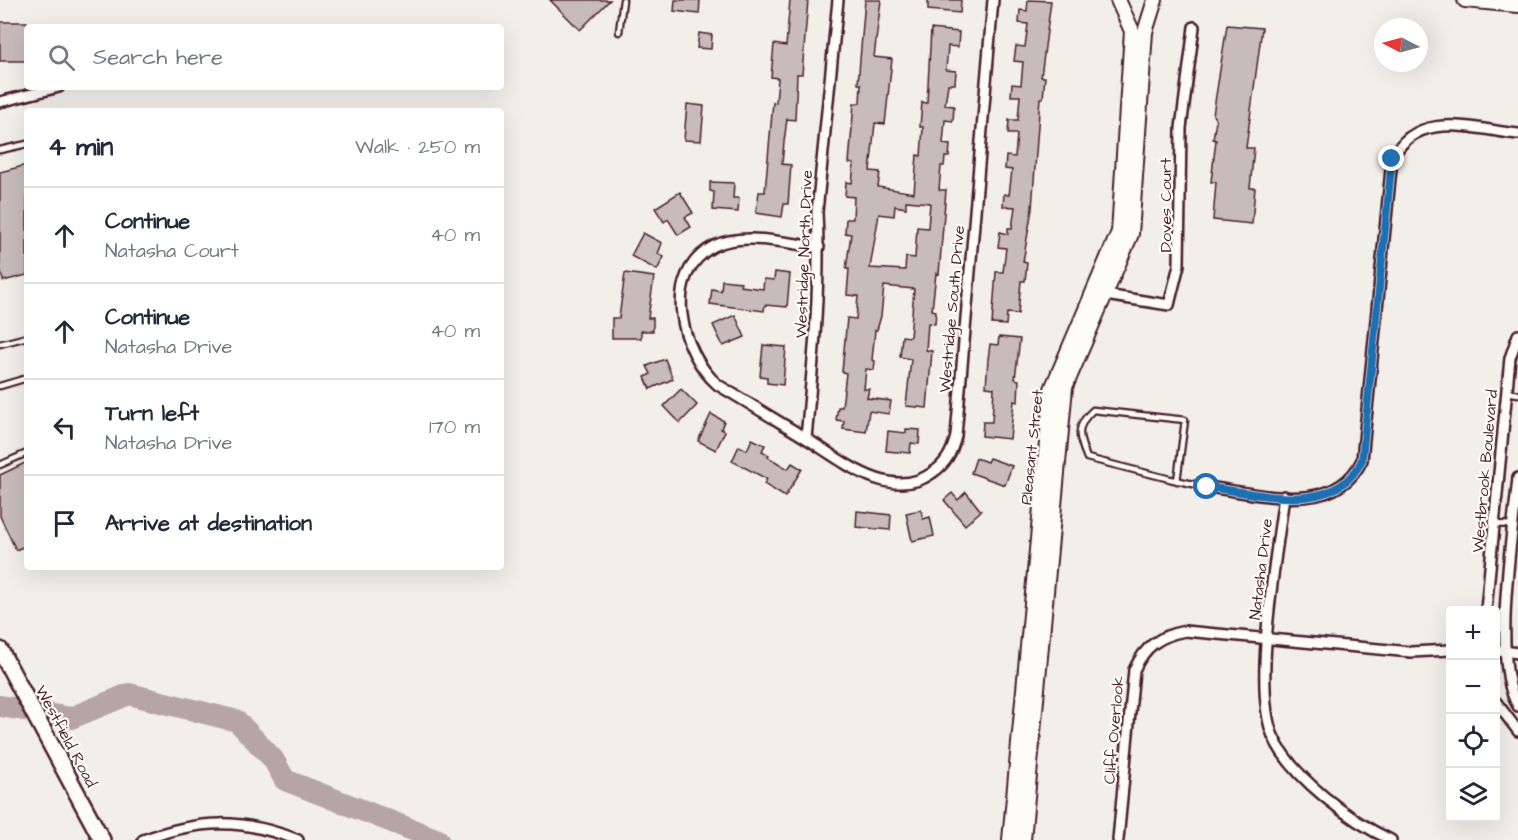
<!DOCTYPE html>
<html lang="en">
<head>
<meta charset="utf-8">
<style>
  :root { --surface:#fff; --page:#f6f6f7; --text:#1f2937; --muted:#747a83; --line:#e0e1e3 }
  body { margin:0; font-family:"Architects Daughter",sans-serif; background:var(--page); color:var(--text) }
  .controls { position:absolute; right:18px; bottom:18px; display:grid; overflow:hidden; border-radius:6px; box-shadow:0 6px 24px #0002 }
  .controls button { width:54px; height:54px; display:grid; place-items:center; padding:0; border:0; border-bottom:2px solid var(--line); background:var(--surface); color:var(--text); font:30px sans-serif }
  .compass { position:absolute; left:1374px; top:18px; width:54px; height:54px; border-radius:50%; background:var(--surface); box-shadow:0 6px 24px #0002; rotate:276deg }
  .stop { position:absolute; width:18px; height:18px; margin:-14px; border:4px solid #1f6fb2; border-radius:50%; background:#fff }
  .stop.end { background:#1f6fb2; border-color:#fff; box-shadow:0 2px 6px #0008 }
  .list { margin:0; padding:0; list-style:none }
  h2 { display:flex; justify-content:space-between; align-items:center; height:78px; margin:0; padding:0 24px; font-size:26px }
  h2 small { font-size:20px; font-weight:400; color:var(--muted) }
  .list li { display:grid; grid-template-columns:39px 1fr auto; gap:18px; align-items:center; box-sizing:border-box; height:96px; padding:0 24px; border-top:2px solid var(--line) }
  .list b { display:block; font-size:22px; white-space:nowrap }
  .list p { margin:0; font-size:20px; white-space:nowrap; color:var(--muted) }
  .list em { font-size:20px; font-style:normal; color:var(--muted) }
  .icon { flex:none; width:33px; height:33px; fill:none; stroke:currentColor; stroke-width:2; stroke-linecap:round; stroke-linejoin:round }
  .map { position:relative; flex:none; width:1518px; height:840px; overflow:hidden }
  .search { position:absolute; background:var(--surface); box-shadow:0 6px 24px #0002; left:24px; top:24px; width:480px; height:66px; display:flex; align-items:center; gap:15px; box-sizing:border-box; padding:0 21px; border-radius:6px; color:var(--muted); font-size:22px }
  .panel { position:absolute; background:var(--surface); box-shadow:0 6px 24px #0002; left:24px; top:108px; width:480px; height:462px; border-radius:6px }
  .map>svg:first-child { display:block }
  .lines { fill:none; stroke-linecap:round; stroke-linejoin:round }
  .river { stroke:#b7a5a6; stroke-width:22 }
  .building { fill:#c8bbbb; stroke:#4a1f2b; stroke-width:1.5; fill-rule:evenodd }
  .service-casing { stroke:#4a1f2b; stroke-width:9 }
  .minor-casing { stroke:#4a1f2b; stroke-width:14 }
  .secondary-casing { stroke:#4a1f2b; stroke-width:18 }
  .primary-casing { stroke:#4a1f2b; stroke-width:20 }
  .service { stroke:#fdfcf7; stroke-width:4.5 }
  .minor { stroke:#fdfcf7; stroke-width:9 }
  .secondary { stroke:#fdfcf7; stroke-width:14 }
  .primary { stroke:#fdfcf7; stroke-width:15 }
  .route { stroke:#1f6fb2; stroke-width:8 }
  .labels { text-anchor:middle; stroke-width:4.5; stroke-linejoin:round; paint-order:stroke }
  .street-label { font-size:16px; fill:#4a1f2b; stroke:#fdfcf7 }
</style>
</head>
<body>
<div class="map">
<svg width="1518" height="840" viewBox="0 0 1518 840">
  <rect width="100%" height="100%" fill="#f2efeb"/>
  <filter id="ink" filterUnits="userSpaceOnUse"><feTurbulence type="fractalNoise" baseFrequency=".0167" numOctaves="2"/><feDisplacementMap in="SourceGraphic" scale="12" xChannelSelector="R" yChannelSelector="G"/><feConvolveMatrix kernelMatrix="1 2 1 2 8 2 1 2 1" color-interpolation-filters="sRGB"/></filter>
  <g filter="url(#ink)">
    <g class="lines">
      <polyline class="river" points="0,706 71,718 129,694 237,721 273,759 285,780 438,840"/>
    </g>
    <g class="building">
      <polygon points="550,0 610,0 580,30"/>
      <polygon points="675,0 700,0 699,14 674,11"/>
      <polygon points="790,0 808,0 802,74 797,74 795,120 787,119 784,142 782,164 791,165 788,204 784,204 782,217 756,213 759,192 765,192 773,102 776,103 778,78 771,77 774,44 786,46"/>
      <path d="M865,0H881L874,57L892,59L885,124L875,123L870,171L880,172L878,187L914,193L917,155L921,156L923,127H920L922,102L927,103L931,29L959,32L958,47L948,46L946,70L956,71L955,84H948L945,105L954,106L953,121L945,120L943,144L950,145L949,157H945L944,166H941L939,190H946L939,274L936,273L932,310L936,311L935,324L928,323L926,350L932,351L927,408L906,406L911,359L900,357L902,336L910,337L914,289L884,286L881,316L877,330H875L872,360L875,361L874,370L866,369L864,389H869L867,398L891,401L889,414L869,411L866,432L843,429L844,421L836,420L838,407H842L846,373L842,372L847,318L856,319L858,296L847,295L849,269H846L851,234L845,233L846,219H853L854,197L845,196L846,182L852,183L854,164L849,163L854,103H860L861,84H858ZM906,201L930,203L928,228L917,227L915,258L906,257L905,270L870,268L879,214L894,216L895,206L906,208Z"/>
      <polygon points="928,0 961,0 960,13 928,10"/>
      <polygon points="1028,0 1051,1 1041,77 1045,77 1043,98 1040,98 1032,209 1023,262 1027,263 1025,281 1021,281 1018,314 1007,313 1006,325 992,324 996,272 1003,272 1006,248 998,247 1000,232 1008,234 1008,228 1012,228 1015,207 1003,206 1004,194 1009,195 1012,170 1005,169 1006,156 1015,157 1017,134 1008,134 1009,120 1018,120 1020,96 1011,96 1012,84 1021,85 1023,62 1014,61 1016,46 1025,47 1028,24 1019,23 1020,10 1027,11"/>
      <rect x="0" y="22" width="27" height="39"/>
      <polygon points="1227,25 1262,28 1246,148 1254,148 1250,188 1255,188 1252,224 1213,220 1216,182 1211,182 1216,140 1213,139 1216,120 1213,115"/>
      <polygon points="699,33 712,35 711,49 697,48"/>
      <polygon points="687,104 704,106 701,141 684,140"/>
      <polygon points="27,165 27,275 3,281 0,267 0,172"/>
      <polygon points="710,182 734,183 733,198 739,198 738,212 713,210 714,192 710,191"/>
      <polygon points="680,192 693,213 685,217 691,227 678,235 668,219 664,222 655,208"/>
      <polygon points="643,233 662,243 658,254 664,257 657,270 631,256"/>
      <polygon points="775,272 790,274 787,307 765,305 764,311 710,304 712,289 721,291 722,280 741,282 740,286 763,289 764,279 774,280"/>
      <polygon points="625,273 654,277 648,318 653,318 653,331 641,331 641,338 612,338 612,318 619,318"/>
      <polygon points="735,315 745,337 723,346 713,325"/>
      <polygon points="999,337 1020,339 1015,379 1019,380 1018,402 1014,401 1010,439 982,436 983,422 992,422 994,388 986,387 988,359 990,344 998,345"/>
      <polygon points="763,345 786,347 783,385 767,383 767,377 760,376"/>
      <polygon points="665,359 673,379 650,389 645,377 651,374 647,366"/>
      <polygon points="681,389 697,405 680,423 664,406"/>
      <polygon points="711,414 724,421 721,429 725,431 716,450 698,441"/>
      <polygon points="906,429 920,430 919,444 911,443 910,453 886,451 888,431 906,433"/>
      <polygon points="752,439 765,445 762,451 769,455 768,457 788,469 792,463 802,469 785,497 764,484 767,479 732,461 739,446 747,450"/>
      <polygon points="976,458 987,462 989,458 1012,466 1005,485 971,473"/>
      <polygon points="27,462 27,545 16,550 0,516 0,475"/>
      <polygon points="966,492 981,511 965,525 944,500 952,493 958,500"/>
      <polygon points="921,510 923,519 930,517 934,536 912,541 906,513"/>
      <polygon points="857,511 891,515 890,530 856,527"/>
    </g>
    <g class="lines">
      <defs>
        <g id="service">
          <polyline points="619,32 623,0"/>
          <polyline points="0,150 27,144"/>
          <polyline points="0,344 27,337"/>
          <polyline points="0,386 27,378"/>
          <polyline points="1507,392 1518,394"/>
          <polyline points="0,465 27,453"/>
          <path d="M1177,481L1185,420L1093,410C1075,426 1078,437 1087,458L1170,479L1207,487"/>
          <polyline points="1494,524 1513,525"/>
        </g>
        <g id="minor">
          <polyline points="0,102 59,87"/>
          <path d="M819,247C788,244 743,231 714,246C660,274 681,353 718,385C747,402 776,420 804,437C840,459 890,503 932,473C946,464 952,452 956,436L993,0"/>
          <polyline points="1099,294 1169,305 1179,265 1181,128 1194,27"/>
          <path d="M806,438C813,362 821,288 817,212L838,0"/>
          <path d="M1518,478C1513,531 1491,663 1518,706"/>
          <path d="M1207,487C1258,493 1335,518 1362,460L1392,159C1416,109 1473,129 1518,134"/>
          <path d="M1284,496C1277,552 1252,687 1273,736C1291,777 1352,822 1391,840"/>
          <polyline points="1486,610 1510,358 1518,335"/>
          <polyline points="1496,650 1518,653"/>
          <polyline points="1496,702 1518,731"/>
          <path d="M143,840C199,819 242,818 298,840"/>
          <path d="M1118,840L1134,670C1145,646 1159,636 1185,631L1411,652L1450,650"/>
        </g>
        <g id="secondary">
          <polyline points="1465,0 1518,5"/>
          <polyline points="1010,840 1052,389 1119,232 1132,31 1118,0"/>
          <polyline points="1023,840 1065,387 1131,234 1145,32 1155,0"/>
        </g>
        <polyline id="primary" points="0,650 102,840"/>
      </defs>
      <use href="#service" class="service-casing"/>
      <use href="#minor" class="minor-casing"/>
      <use href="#secondary" class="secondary-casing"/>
      <use href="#primary" class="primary-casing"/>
      <use href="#service" class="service"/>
      <use href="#minor" class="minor"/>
      <use href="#secondary" class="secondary"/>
      <use href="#primary" class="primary"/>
    </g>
  </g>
  <g class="lines" filter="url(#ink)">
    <path class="route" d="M1207,487C1258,493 1335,518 1362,460L1392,159"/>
  </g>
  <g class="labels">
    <g class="street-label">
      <text transform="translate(1165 205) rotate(-90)" y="6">Doves Court</text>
      <text transform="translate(803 254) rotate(-88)" y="6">Westridge North Drive</text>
      <text transform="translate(951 309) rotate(-85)" y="6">Westridge South Drive</text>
      <text transform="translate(1031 447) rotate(-84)" y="6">Pleasant Street</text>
      <text transform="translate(1484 471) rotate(-85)" y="6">Westbrook Boulevard</text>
      <text transform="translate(1260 569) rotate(-83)" y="6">Natasha Drive</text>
      <text transform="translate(1113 730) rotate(-85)" y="6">Cliff Overlook</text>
      <text transform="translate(67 736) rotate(62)" y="6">Westfield Road</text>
    </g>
  </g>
</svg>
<div class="controls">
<button>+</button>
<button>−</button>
<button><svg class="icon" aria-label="locate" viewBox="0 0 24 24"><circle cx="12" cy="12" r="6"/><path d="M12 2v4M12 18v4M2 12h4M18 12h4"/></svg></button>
<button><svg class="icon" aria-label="layers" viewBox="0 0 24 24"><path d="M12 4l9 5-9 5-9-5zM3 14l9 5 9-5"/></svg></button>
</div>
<svg class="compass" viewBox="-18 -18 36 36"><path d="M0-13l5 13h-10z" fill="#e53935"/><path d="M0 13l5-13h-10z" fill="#747a83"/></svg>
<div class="stop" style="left:1207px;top:487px"></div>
<div class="stop end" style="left:1392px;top:159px"></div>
<div class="search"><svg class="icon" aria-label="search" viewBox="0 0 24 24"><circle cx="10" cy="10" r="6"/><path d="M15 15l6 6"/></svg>Search here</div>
<section class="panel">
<h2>4 min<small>Walk · 250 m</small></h2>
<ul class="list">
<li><svg class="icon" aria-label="ahead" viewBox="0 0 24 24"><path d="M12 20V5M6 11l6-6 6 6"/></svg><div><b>Continue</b><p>Natasha Court</p></div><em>40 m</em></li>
<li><svg class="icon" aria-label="ahead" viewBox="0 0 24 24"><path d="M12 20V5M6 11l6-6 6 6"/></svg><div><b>Continue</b><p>Natasha Drive</p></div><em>40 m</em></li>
<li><svg class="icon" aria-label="left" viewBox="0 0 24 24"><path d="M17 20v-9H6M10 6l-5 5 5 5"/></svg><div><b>Turn left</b><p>Natasha Drive</p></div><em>170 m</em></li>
<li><svg class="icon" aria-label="arrive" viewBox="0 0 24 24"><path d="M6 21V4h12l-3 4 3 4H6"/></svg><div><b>Arrive at destination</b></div></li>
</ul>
</section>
</div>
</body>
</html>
